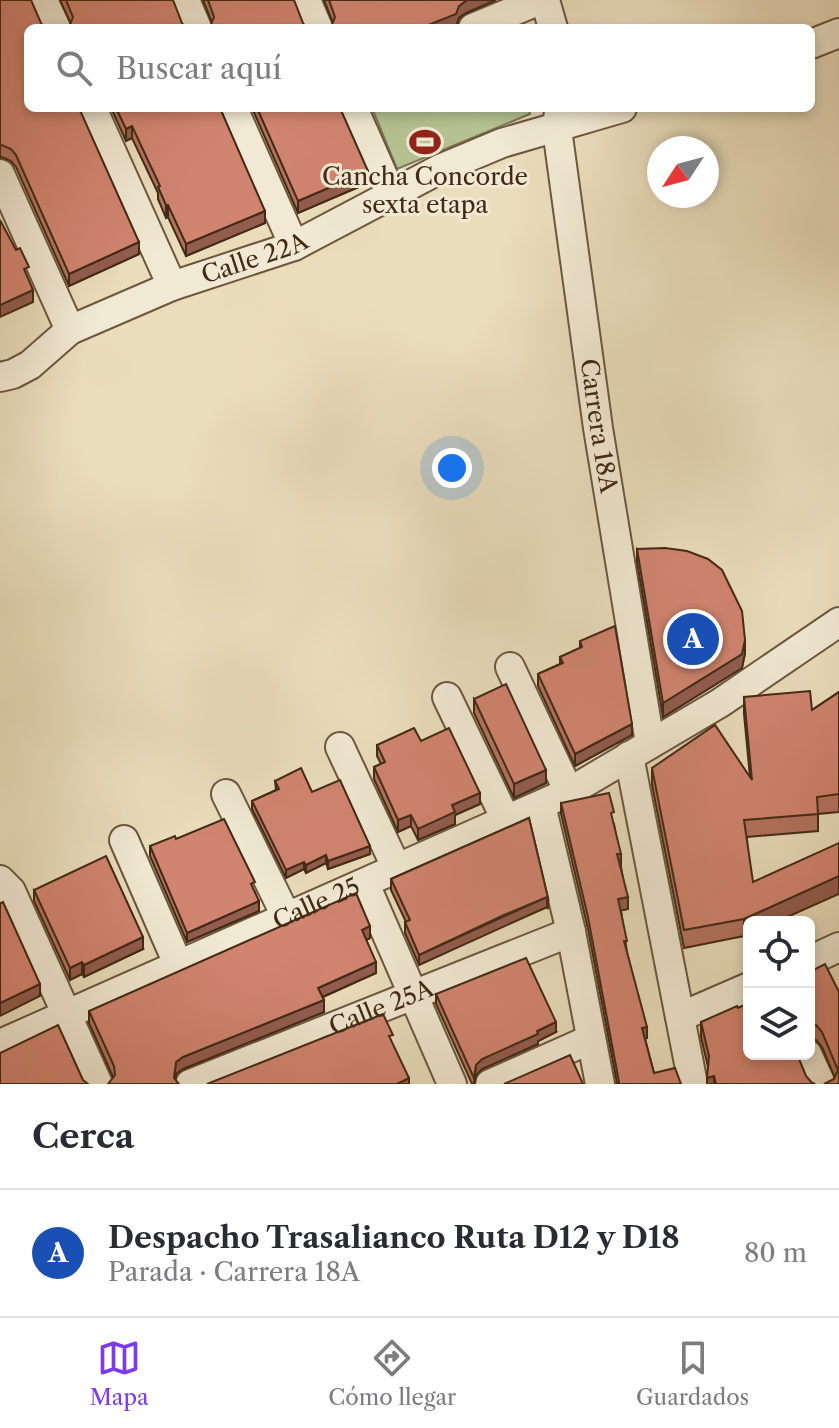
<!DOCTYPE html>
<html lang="es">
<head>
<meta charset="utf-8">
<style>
  :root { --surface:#fff; --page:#f7f7f7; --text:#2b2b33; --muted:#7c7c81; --line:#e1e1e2; --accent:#7c3aed }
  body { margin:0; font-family:"Libre Caslon Text",serif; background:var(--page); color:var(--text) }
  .controls { position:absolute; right:24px; bottom:24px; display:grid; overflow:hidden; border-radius:12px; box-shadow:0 4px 12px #0003 }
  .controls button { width:72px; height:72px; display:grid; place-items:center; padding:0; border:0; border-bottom:2px solid var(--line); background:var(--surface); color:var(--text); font:40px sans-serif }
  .compass { position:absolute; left:647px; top:136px; width:72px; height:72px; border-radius:50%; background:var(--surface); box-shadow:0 4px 12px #0003; rotate:234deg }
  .you { position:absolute; left:452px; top:468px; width:28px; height:28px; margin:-20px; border:6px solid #fff; border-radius:50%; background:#1a73e8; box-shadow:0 0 0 12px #1a73e833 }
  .badge { display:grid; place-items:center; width:52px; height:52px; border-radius:50%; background:var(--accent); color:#fff; font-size:26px; font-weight:700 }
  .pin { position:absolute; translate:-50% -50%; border:4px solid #fff; box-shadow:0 2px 8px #0006 }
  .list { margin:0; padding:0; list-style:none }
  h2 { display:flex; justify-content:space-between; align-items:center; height:104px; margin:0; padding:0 32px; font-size:34px }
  h2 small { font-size:26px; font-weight:400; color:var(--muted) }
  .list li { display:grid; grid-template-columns:52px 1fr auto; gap:24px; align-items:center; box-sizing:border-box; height:128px; padding:0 32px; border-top:2px solid var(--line) }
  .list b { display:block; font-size:30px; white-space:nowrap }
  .list p { margin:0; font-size:26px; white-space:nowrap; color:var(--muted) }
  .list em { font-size:26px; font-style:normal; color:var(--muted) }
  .icon { flex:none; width:44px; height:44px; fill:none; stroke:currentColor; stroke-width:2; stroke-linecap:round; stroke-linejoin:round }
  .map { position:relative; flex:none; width:839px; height:1084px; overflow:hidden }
  .search { position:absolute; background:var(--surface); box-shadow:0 4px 12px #0003; left:24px; right:24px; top:24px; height:88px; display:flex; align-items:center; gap:20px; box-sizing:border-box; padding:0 28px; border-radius:12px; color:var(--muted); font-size:30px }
  .sheet { height:232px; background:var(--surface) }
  nav { display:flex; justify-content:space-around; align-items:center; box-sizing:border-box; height:112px; border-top:2px solid var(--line); background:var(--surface); font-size:22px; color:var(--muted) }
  nav a { display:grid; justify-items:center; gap:4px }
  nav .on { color:var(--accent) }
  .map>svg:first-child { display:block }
  .grass { fill:#b5c192; stroke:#7c7654; stroke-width:2 }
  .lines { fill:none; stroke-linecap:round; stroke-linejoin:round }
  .minor-casing { stroke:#6c573f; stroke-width:32 }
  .minor { stroke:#f1e9d3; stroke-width:28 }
  .wall { fill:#b47260; stroke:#422a15; stroke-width:2 }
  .shaded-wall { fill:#925c4e; stroke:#422a15; stroke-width:2 }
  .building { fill:#d18470; stroke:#422a15; stroke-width:2 }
  .labels { text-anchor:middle; stroke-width:6; stroke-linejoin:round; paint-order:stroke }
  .poi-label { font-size:24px; fill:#422a15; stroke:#f1e9d3 }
  .street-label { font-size:24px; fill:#422a15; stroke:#f1e9d3 }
</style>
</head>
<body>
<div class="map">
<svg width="839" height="1084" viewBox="0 0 839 1084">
  <rect width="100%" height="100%" fill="#eaddbc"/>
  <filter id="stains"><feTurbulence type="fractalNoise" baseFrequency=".0025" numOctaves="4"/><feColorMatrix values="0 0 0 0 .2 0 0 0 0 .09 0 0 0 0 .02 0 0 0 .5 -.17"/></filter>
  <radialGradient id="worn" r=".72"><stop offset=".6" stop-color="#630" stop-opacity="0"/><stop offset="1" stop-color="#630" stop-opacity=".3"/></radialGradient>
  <polygon class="grass" points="372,108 528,108 530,114 397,169"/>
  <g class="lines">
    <defs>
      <g id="minor">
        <polyline points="43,0 56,28"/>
        <polyline points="185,0 197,28"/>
        <polyline points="306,0 318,28"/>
        <polyline points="545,0 553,28"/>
        <polyline points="473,28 540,0"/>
        <polyline points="811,44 839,33"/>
        <polyline points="92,108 172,286"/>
        <polyline points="233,108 294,246"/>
        <polyline points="353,108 392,196"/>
        <path id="s1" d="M559,111L557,129L598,428L650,743"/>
        <polyline points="0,174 70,330"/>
        <path id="s2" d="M0,377L13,374L30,365L70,330L172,286L294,246L440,169L502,143L622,108"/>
        <polyline points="510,667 569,792"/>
        <polyline points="447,697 506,820"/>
        <polyline points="340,747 397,869"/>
        <polyline points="629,756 693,1084"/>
        <polyline points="226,794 287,918"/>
        <polyline points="541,805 571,932 600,1084"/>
        <polyline points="124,840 178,964"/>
        <polyline points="0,880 11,891 98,1084"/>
        <polyline points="365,884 452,1084"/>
        <polyline points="809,961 839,947"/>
        <polyline points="680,1017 749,987"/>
        <path id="s3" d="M0,1044L569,792L720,703L839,622"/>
        <polyline points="807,1054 821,1084"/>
        <path id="s4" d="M190,1084L571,932"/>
        <polyline points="490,1084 591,1039"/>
      </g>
    </defs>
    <use href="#minor" class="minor-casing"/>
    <use href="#minor" class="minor"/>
  </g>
  <g class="wall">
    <polygon points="0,0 28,28 139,254 69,286 16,167 11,161 2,157 0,158"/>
    <polygon points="60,0 173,0 71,24"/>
    <polygon points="203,0 294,0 210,27 212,23"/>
    <polygon points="324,0 496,0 466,13 459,18 456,26 452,28 328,28 331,27 333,23"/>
    <polygon points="111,108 220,108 265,223 186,256 168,217 166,218 158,199 158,193 132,138 126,141"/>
    <polygon points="252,108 340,108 368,183 298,213"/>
    <polygon points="637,549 745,653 742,668 663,717 637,562"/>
    <polygon points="580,641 632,735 575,766 538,686 538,674 560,664 560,657 580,648"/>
    <polygon points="839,692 839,812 818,814 818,831 747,837 749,934 744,936 684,948 652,785 652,768 750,777 744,714 744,697 812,710"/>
    <polygon points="474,699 546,783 514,798 474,713"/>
    <polygon points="421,741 480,804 455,815 455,824 418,840 411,826 398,832 374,779 374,767 381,764 377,756 377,745"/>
    <polygon points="275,781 312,792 370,854 328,869 326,863 306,873 304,869 286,878 252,809 252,801 276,790"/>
    <polygon points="561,803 614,824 628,909 621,910 627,952 647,1038 645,1039 654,1073 617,1083 588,929 561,814"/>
    <polygon points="529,818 548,898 548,909 547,907 504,925 419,965 405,933 405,922 406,922 391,890 391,879"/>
    <polygon points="176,839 255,892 259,911 187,942 150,856 150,846"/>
    <polygon points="34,890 143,949 84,977 82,974 70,980 34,901"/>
    <polygon points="370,938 366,940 376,973 323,997 324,1012 183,1069 176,1074 175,1080 113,1077 89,1023 89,1011"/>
    <polygon points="809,972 839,992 839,1084 834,1079 835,1078 822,1047 816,1040 809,1039"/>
    <polygon points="436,994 556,1032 538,1041 538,1044 482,1069 476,1075 475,1084 472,1084 436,1004"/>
    <polygon points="738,1008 812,1083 815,1084 707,1084 708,1067 701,1037 701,1022"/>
  </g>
  <g class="shaded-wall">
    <polygon points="467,0 496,0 466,13 459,18 456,26 452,28 421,28 459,6"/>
    <polygon points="132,126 132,138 126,141 126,129"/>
    <polygon points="368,171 368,183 298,213 298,201"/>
    <polygon points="166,205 168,205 168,217 166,218"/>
    <polygon points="265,211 265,223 186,256 186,244"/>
    <polygon points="139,242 139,254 69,286 69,274"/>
    <polygon points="33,290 33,302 0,317 0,305"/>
    <polygon points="745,640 745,653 742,668 663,717 663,703"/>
    <polygon points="632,724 632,735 575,766 575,754"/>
    <polygon points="546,770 546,783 514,798 514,784"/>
    <polygon points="480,793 480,804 455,815 455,824 418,840 418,829 452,805"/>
    <polygon points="411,815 411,826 398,832 398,820"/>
    <polygon points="370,846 370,854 328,869 328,861"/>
    <polygon points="617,854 621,854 621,865 617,866"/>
    <polygon points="326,855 326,863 306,873 306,865"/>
    <polygon points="304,862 304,869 286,878 286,870"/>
    <polygon points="839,876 839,894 776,922 749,922 749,934 744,936 744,919"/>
    <polygon points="547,897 547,907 419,965 419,955"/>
    <polygon points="628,897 628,909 618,911 618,899"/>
    <polygon points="259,901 259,911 187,942 187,933"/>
    <polygon points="370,926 370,938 362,942 362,930"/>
    <polygon points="143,937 143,949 84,977 84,965"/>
    <polygon points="82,962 82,974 70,980 70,968"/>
    <polygon points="376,962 376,973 318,999 318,988"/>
    <polygon points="40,984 40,996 0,1016 0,1003"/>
    <polygon points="324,1000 324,1012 183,1069 176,1074 175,1084 174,1078 176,1062 183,1057"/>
    <polygon points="556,1022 556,1032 538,1041 538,1044 482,1069 476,1075 474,1084 476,1065 482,1059"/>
    <polygon points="647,1027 647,1038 642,1039 642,1028"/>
    <polygon points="714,1076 714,1084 707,1084 707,1078"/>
    <polygon points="409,1078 409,1084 397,1084"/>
  </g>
  <g class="building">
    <polygon points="0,0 31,0 41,23 45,28 28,28 28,108 79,108 139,242 69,274 16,155 11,149 2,145 0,146"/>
    <polygon points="66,0 173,0 182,23 186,28 67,28 70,25 73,17"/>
    <polygon points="208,0 294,0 303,23 307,28 207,28 210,27 214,17"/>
    <polygon points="329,0 467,0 459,6 456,14 421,28 328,28 331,27 335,17"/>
    <polygon points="116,108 220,108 265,211 186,244 168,205 166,205 158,187 160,186 132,126 126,129"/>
    <polygon points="257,108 340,108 368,171 298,201"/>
    <polygon points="0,220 16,250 20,248 29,267 24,269 33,290 0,305"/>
    <polygon points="665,548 687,551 708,559 722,570 742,611 745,640 742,654 663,703 637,549"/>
    <polygon points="615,626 632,724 575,754 538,674 563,663 560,657 582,647 580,641"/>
    <polygon points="506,684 546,770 514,784 474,699"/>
    <polygon points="810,691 812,710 839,692 839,794 817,797 818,814 744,820 753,882 839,843 839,876 744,919 684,930 652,768 715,725 752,780 744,697"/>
    <polygon points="414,728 421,741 449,728 480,793 452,805 455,812 418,829 411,815 398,820 374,767 385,762 377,745"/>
    <polygon points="301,768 312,792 340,780 370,846 328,861 326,855 306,865 304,862 286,870 252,801 279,789 275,781"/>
    <polygon points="609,793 614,812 611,813 621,854 617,854 628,897 618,899 627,941 624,941 647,1027 642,1028 654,1073 675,1068 681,1084 616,1084 619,1082 588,917 561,803"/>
    <polygon points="529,818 548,898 547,897 504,915 419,955 405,922 410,920 391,879"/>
    <polygon points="224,819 255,882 251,884 259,901 187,933 150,846 175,836 176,839"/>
    <polygon points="106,856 143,937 84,965 82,962 70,968 34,890"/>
    <polygon points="356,893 370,926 362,930 376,962 318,988 324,1000 183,1057 176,1062 174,1078 179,1084 108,1084 115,1075 114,1066 89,1011"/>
    <polygon points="3,902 40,984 0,1003 0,904"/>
    <polygon points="526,958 556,1022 537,1031 538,1034 482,1059 476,1065 474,1078 436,994"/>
    <polygon points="825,964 839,992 839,1084 824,1084 834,1079 838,1070 822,1032 816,1025 809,1024 809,972"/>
    <polygon points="749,1003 749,1054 797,1054 806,1076 812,1083 815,1084 716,1084 714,1076 707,1078 709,1056 701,1022 737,1006 738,1008"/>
    <polygon points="383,1014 393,1035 389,1036 409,1078 397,1084 207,1084"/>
    <polygon points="58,1025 83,1080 88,1084 0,1084 0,1053"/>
    <polygon points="570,1055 583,1084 504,1084"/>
  </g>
  <defs>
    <symbol id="stadium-bare" viewBox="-9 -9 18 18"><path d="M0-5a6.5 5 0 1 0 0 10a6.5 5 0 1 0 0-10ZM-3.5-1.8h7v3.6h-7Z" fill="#8f2418" stroke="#f1e9d3" stroke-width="2.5" paint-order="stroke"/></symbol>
  </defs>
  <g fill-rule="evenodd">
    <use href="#stadium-bare" x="403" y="120" width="44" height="44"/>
  </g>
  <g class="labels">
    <g class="poi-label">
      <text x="425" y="185">Cancha Concorde<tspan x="425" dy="28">sexta etapa</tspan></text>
    </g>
    <g class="street-label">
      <text dy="8" stroke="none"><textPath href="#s2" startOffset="284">Calle 22A</textPath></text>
      <text dy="8" stroke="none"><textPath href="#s1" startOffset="318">Carrera 18A</textPath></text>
      <text dy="8" stroke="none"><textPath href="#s3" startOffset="346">Calle 25</textPath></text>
      <text dy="8" stroke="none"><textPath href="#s4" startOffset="206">Calle 25A</textPath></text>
    </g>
  </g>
  <rect width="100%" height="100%" filter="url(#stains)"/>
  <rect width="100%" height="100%" fill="url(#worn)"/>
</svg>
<div class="controls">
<button><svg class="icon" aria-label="locate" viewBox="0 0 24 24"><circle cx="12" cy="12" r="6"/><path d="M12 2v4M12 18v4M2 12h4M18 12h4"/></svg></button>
<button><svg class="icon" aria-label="layers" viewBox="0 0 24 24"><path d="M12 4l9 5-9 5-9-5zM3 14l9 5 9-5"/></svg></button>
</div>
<svg class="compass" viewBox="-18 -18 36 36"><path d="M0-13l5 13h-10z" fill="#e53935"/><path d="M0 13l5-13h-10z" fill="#7c7c81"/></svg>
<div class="you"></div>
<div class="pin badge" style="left:693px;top:639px;background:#1a4fb4">A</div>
<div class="search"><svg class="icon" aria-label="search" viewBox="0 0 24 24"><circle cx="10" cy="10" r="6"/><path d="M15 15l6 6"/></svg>Buscar aquí</div>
</div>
<section class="sheet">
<h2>Cerca<small></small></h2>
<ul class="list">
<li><span class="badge" style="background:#1a4fb4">A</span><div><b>Despacho Trasalianco Ruta D12 y D18</b><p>Parada · Carrera 18A</p></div><em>80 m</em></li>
</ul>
</section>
<nav>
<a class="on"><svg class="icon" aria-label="map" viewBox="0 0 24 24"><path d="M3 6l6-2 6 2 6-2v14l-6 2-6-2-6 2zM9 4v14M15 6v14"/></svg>Mapa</a>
<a><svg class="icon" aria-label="directions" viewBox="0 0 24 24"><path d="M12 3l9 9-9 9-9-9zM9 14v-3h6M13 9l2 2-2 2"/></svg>Cómo llegar</a>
<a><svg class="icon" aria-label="saved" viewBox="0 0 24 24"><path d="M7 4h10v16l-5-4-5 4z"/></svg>Guardados</a>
</nav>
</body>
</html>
